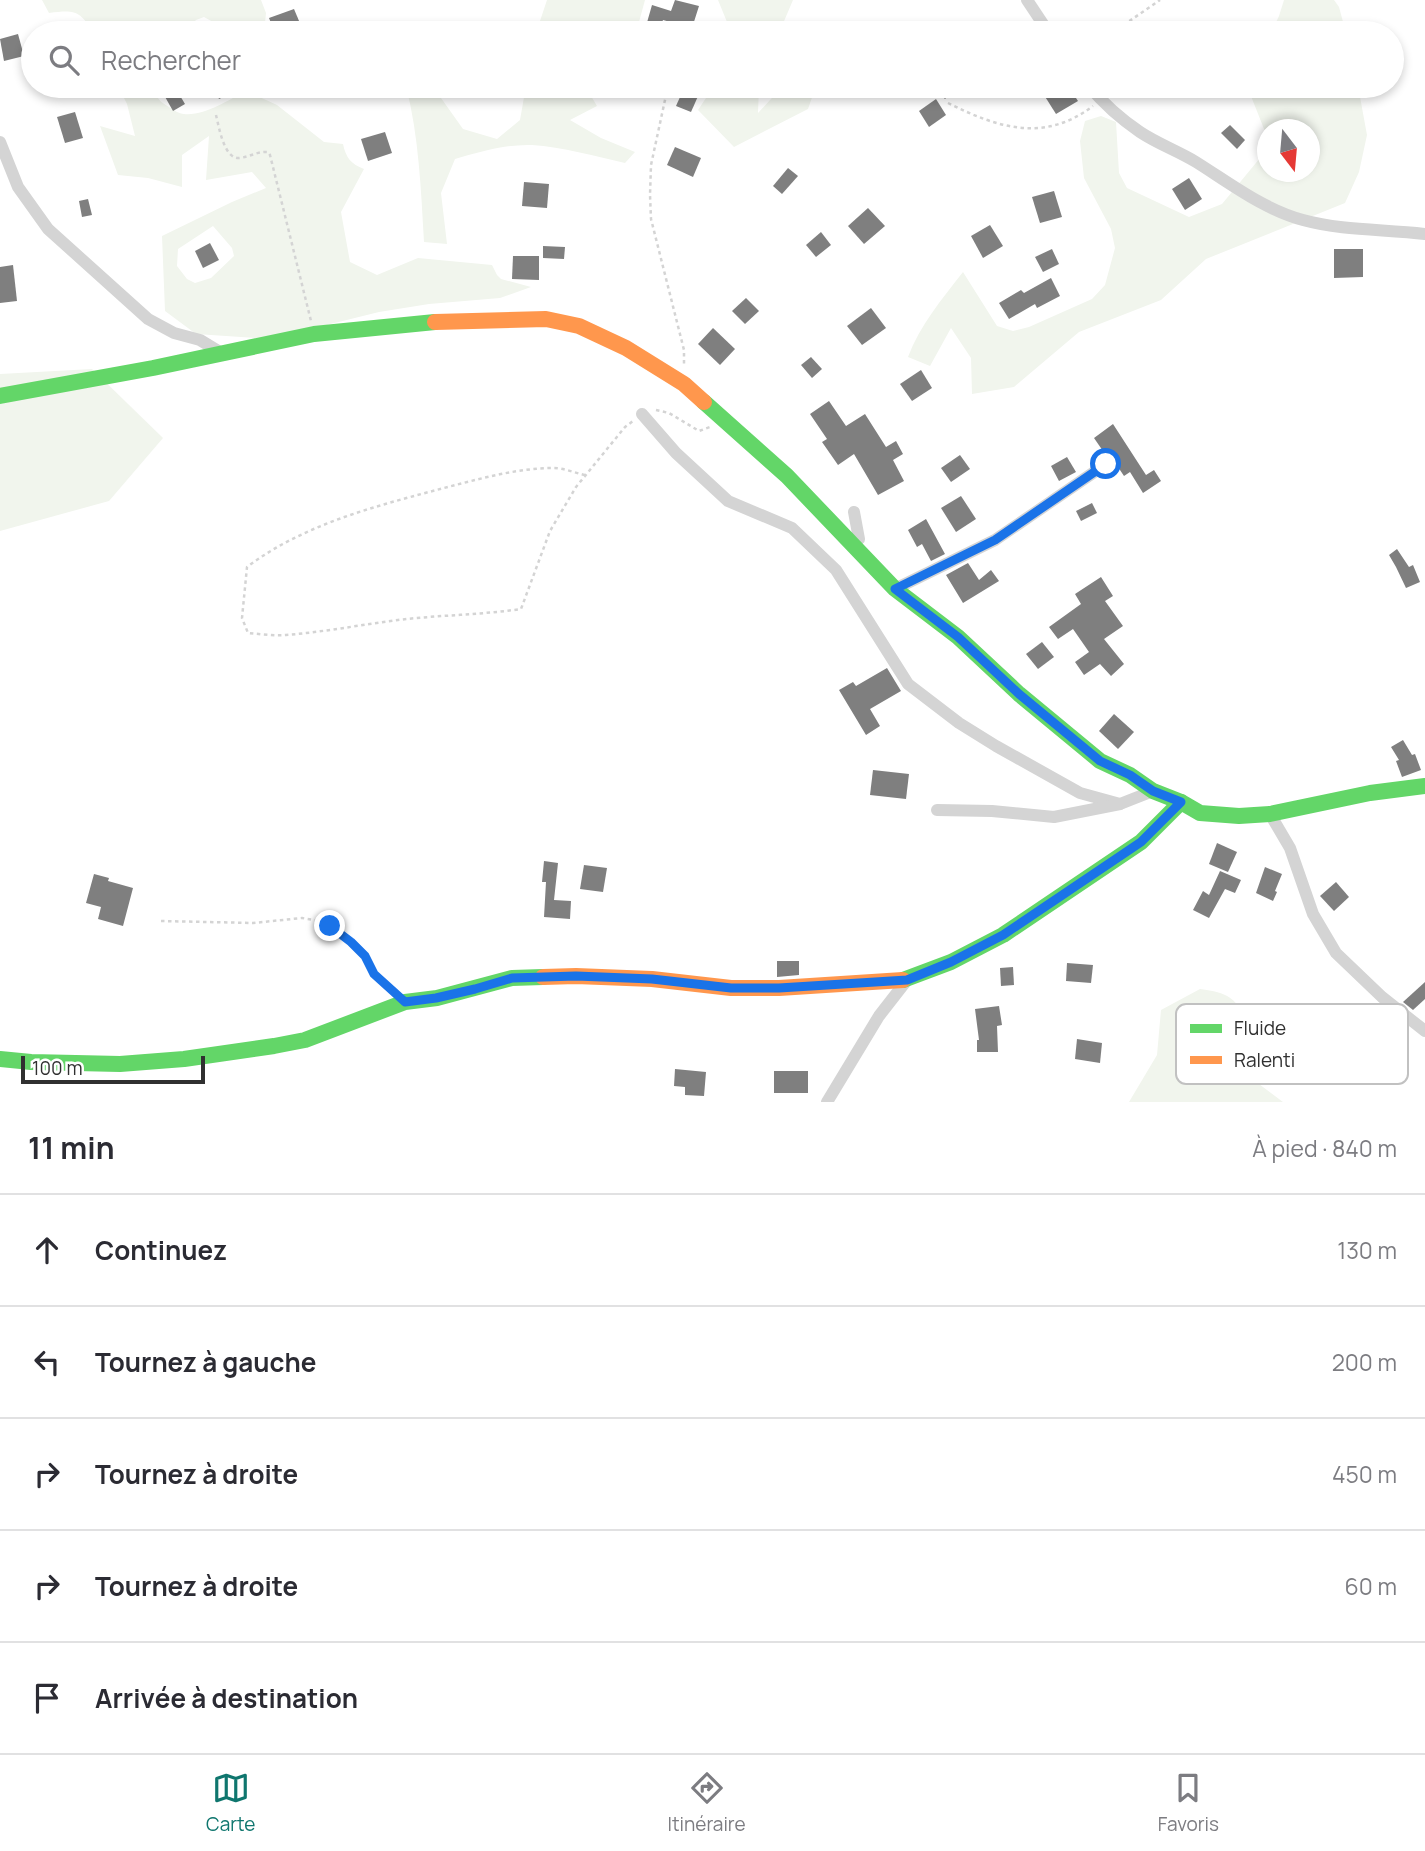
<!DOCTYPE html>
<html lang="fr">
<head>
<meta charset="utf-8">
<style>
  :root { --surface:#fff; --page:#f2f2f3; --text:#2b2b33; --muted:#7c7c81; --line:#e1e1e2; --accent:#0f766e }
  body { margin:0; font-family:Manrope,sans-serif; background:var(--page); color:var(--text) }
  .compass { position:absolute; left:1257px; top:119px; width:63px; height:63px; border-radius:50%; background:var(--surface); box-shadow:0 4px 10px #0003; rotate:164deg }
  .scale { position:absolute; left:21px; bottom:18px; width:184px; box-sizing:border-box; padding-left:7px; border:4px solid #303030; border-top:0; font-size:19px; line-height:24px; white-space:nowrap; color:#303030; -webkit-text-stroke:5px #fff; paint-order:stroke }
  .stop { position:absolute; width:21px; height:21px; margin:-16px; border:5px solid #1a73e8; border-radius:50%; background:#fff }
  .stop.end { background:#1a73e8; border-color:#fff; box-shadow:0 2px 7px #0008 }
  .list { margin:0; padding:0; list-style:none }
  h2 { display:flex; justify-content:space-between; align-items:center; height:91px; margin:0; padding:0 28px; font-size:30px }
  h2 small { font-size:23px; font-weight:400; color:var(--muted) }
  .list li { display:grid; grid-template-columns:46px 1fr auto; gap:21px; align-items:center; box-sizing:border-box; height:112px; padding:0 28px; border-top:2px solid var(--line) }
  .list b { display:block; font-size:26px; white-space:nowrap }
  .list em { font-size:23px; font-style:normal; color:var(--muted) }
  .icon { flex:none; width:38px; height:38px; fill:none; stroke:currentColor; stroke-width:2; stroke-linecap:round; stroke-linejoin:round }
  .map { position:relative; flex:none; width:1425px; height:1102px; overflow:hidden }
  .search { position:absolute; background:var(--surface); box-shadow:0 4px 10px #0003; left:21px; right:21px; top:21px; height:77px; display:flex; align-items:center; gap:18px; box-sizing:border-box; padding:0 24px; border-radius:38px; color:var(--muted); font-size:26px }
  .sheet { height:651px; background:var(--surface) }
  nav { display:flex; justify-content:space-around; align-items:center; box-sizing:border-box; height:98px; border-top:2px solid var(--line); background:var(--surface); font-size:19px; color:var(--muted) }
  nav a { display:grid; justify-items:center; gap:4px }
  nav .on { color:var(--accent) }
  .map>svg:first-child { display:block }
  .green { fill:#f1f5ed; fill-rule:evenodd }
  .building { fill:#7f7f7f }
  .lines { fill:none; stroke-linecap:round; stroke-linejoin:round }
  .path { stroke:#d4d4d4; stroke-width:2.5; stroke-dasharray:3.5 3.5; stroke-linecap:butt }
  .street { stroke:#d4d4d4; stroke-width:12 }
  .fast { stroke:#63d668; stroke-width:16 }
  .slow { stroke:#ff974d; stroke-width:16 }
  .route { stroke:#1a73e8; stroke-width:9 }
  .key { fill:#fff; stroke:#c1c1c1; stroke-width:2 }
  .key-label { font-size:19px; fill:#303030 }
</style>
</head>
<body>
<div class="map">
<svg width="1425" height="1102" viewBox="0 0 1425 1102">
  <rect width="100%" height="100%" fill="#fff"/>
  <g class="green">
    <path d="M42,0H261L266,13L264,33H222L213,22L204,17L196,20L184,33H94C79,10 75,10 49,13Z"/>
    <polygon points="547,0 645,0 636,33 536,33"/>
    <polygon points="718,0 793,0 779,33 721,33 727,22"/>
    <polygon points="1284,0 1334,0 1339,7 1346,33 1271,33 1279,16"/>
    <path d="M118,86H156C155,98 159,101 169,107C174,110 179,114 184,114C205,116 228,100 246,91L277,105L324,142L343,144C346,158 351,164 364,169L341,212L350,262L377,275L418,258L492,265L497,275L501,279L531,287L500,298L429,304L379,312L270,339L196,334L165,311L162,236L232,202L266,188L252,172L206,180L209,136L182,155V187L148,178L118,175L100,126L135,136L127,104ZM213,226L232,248L234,256L211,278L195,283L187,279L177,266L178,249Z"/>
    <path d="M406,86H437L441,98L463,129L497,139L520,120L526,86H585L597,106L570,120L601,138L635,152L625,163C594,156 563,147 532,145C506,144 480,152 455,159L441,193L447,244L424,242C421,190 419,137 406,86Z"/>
    <polygon points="712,86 759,86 758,113 783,86 816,86 808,109 734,147 698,110 712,89"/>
    <path d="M1247,86H1358L1367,135L1359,172L1345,203L1206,259L1161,300L1079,332L1014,387L972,394L971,358L951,328L930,366L908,357C920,325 942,299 963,272L997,326L1013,331L1029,327L1092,299L1105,285L1115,248L1111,229L1084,178L1080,141L1085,121L1101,116L1116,122L1119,173L1127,188L1189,217L1222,204L1265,152L1266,134ZM1268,130H1310V172H1268Z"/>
    <polygon points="92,369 163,438 109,501 0,531 0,374"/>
    <path d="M1200,989C1232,993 1235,999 1251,1026L1234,1043L1235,1066L1283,1102H1129L1157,1055L1161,1010Z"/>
  </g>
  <g class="building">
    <polygon points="675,0 699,6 692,28 663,20 658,33 644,33 652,5 671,11"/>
    <polygon points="294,9 302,28 288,33 275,33 269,18"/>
    <polygon points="18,34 24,56 4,61 0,39"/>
    <polygon points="213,86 247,86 219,99"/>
    <polygon points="932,86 958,86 945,99"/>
    <polygon points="1059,86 1068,86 1078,101 1056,114 1044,95"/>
    <polygon points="684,88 699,94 691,112 676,106"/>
    <polygon points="176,89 185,104 173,111 164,95"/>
    <polygon points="936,99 946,115 929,127 919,111"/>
    <polygon points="75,112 83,138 65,143 57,117"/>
    <polygon points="1230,125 1245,140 1237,149 1221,133"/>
    <polygon points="385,132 392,153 368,161 361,139"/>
    <polygon points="675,147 701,158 693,177 667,165"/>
    <polygon points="788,168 798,176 782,194 773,186"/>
    <polygon points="1189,178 1202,199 1185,210 1172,189"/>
    <polygon points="524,182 549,184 547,208 522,206"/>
    <polygon points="1054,191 1062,217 1040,223 1032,197"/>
    <polygon points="88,199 92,215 82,217 79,201"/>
    <polygon points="868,208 885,226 864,244 848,226"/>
    <polygon points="990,225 1003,246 983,258 971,236"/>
    <polygon points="821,232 831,245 816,257 806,245"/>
    <polygon points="210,243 219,260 203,268 195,251"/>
    <polygon points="543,246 565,247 564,259 543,258"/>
    <polygon points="1052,249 1059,264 1043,272 1035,257"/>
    <polygon points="1334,249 1363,249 1363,277 1334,278"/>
    <polygon points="513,256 539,256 539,280 512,279"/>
    <polygon points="13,265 17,301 0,303 0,267"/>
    <polygon points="1051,278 1060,296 1037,308 1035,304 1009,319 999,303 1021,290 1024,293"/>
    <polygon points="746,298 759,311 745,324 732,311"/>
    <polygon points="871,308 886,328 862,345 847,326"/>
    <polygon points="713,328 735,349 720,365 698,344"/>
    <polygon points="811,357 822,369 812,378 801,365"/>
    <polygon points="921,370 932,388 912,401 900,384"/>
    <polygon points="829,401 846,426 865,414 886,447 896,441 903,454 893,460 904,481 878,495 854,454 838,465 822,442 827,439 810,414"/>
    <polygon points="1113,424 1146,475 1154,470 1161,481 1143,493 1130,472 1124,476 1108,452 1105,454 1094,438"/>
    <polygon points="960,455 970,469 951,482 941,468"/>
    <polygon points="1067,457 1076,472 1059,481 1051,466"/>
    <polygon points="961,496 976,519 956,532 941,508"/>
    <polygon points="1092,503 1097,513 1081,521 1076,511"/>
    <polygon points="926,519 945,554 931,561 922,544 917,547 908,530"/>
    <polygon points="1397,549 1409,567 1413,565 1420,582 1406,588 1396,567 1389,555"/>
    <polygon points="968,563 979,580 991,570 999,581 963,603 946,575"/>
    <polygon points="1101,577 1113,596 1105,601 1123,626 1104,639 1124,664 1111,676 1100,664 1084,675 1075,662 1089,652 1073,629 1058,639 1049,627 1081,604 1075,594"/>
    <polygon points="1042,642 1054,657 1038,669 1026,654"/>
    <polygon points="887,668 901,691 870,709 880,726 866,735 839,690 853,682 856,686"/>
    <polygon points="1114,714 1134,732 1118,749 1099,731"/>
    <polygon points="1403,740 1412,755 1415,754 1421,770 1402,777 1396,761 1399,760 1391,747"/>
    <polygon points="873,770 909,774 906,799 870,795"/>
    <polygon points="1217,843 1237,852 1228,872 1209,864"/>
    <polygon points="544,861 558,863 554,900 571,901 570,919 544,917 546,882 542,882"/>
    <polygon points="584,865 607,868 603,892 580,889"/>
    <polygon points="1265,867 1282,874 1275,891 1277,892 1273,901 1256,893"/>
    <polygon points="1220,871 1241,880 1235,893 1225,889 1209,918 1193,910 1203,891 1209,895"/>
    <polygon points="94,874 109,878 108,881 133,888 123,926 98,919 101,907 86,903"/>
    <polygon points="1336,882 1349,897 1334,911 1320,896"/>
    <polygon points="777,961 799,961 799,975 777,977"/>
    <polygon points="1067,963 1093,965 1091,983 1066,981"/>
    <polygon points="1013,967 1014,985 1001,986 1000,968"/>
    <polygon points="1425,982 1425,999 1413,1010 1403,1002"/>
    <polygon points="999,1006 1002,1025 997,1026 998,1052 977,1052 977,1040 979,1040 975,1009"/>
    <polygon points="1077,1039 1102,1043 1100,1063 1075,1059"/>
    <polygon points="675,1069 706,1072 704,1096 685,1095 685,1087 674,1086"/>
    <rect x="774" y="1071" width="34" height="22"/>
  </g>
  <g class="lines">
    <g class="path">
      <polyline points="1112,33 1160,0"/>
      <polyline points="668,86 651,165 650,195 651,219 684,350 684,366"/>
      <path d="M948,103C998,128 1044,143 1093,106"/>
      <path d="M216,115C219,127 224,159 239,158C250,157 258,151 268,152L270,155L311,321"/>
      <polyline points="656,410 669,413 699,431 710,427"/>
      <path d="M585,475C575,473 564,468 554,468C517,468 479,479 444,488C376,506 304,524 247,567L242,618L248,633C260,634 273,636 286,635C323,632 360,625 398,620C439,615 480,615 521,609L550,531L576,487L625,427L633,421"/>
      <polyline points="161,921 253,923 302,918 319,921 330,926 351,942 365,956 374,974 392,990"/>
    </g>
    <g class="street">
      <polyline points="1027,0 1049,33"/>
      <path d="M1089,86C1103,103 1121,119 1140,132C1158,144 1178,151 1196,162C1231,184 1263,209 1303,220C1343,231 1385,229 1425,234"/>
      <polyline points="0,142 18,187 48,229 148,319 174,333 200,340 223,354"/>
      <polyline points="642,414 676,453 728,501 792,528 836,570 908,684 959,723 996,746 1080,793 1120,804"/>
      <polyline points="852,545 859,539 854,512"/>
      <polyline points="895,589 995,540 1106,464"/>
      <polyline points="937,810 992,811 1054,817 1120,804 1153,791"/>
      <polyline points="1270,814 1290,848 1313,914 1336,953 1382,997 1425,1031"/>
      <polyline points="827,1102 879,1016 907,980"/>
    </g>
    <g class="fast">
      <polyline points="0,396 153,368 314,334 435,322"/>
      <polyline points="704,402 787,476 895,589 958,637 1019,694 1100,761 1130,775 1153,791 1181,802 1200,813 1239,816 1270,814 1370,793 1425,786"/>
      <polyline points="903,980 951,962 1003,935 1141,842 1181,802"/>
      <polyline points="0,1059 31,1062 120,1064 184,1059 274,1046 305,1040 405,1002 437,998 512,978 543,977"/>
    </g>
    <g class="slow">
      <polyline points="435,322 546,319 579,326 626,348 684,384 704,402"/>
      <polyline points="543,977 576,976 652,979 731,988 779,988 903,980"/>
    </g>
  </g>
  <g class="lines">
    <polyline class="route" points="330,926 351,942 365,956 374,974 405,1002 436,998 475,989 512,978 576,976 652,979 731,988 779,988 907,980 951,962 1003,935 1141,842 1181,802 1153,791 1130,775 1100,761 1019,694 958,637 895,589 995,540 1106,464"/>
  </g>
  <rect x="1176" y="1004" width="232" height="80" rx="10" class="key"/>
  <rect x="1190" y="1024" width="32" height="9" fill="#63d668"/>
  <rect x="1190" y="1056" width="32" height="8" fill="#ff974d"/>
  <g class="key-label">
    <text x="1234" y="1035">Fluide</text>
    <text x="1234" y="1067">Ralenti</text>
  </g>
</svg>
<svg class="compass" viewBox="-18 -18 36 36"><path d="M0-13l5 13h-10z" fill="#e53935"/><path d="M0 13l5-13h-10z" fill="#7c7c81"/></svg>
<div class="scale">100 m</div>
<div class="stop" style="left:1106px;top:464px"></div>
<div class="stop end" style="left:330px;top:926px"></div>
<div class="search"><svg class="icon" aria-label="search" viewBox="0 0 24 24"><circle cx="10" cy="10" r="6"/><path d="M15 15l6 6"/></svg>Rechercher</div>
</div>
<section class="sheet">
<h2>11 min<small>À pied · 840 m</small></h2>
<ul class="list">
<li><svg class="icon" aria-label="ahead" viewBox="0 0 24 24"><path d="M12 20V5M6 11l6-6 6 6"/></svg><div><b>Continuez</b></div><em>130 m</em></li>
<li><svg class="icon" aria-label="left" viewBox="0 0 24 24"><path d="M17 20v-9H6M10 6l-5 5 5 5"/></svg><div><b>Tournez à gauche</b></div><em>200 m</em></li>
<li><svg class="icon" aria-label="right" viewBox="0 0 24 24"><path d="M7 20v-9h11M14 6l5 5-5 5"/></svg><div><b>Tournez à droite</b></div><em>450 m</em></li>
<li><svg class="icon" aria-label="right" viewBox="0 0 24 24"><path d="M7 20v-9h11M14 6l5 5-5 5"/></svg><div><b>Tournez à droite</b></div><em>60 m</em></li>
<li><svg class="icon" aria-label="arrive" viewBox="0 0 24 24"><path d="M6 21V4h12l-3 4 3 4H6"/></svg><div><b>Arrivée à destination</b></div></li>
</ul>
</section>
<nav>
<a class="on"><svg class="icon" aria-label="map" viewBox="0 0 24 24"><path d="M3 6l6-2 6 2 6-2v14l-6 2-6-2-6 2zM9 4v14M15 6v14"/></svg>Carte</a>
<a><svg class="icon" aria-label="directions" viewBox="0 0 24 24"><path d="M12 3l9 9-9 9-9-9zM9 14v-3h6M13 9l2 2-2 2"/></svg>Itinéraire</a>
<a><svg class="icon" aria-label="saved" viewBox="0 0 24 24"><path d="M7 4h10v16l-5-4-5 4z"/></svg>Favoris</a>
</nav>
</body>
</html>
